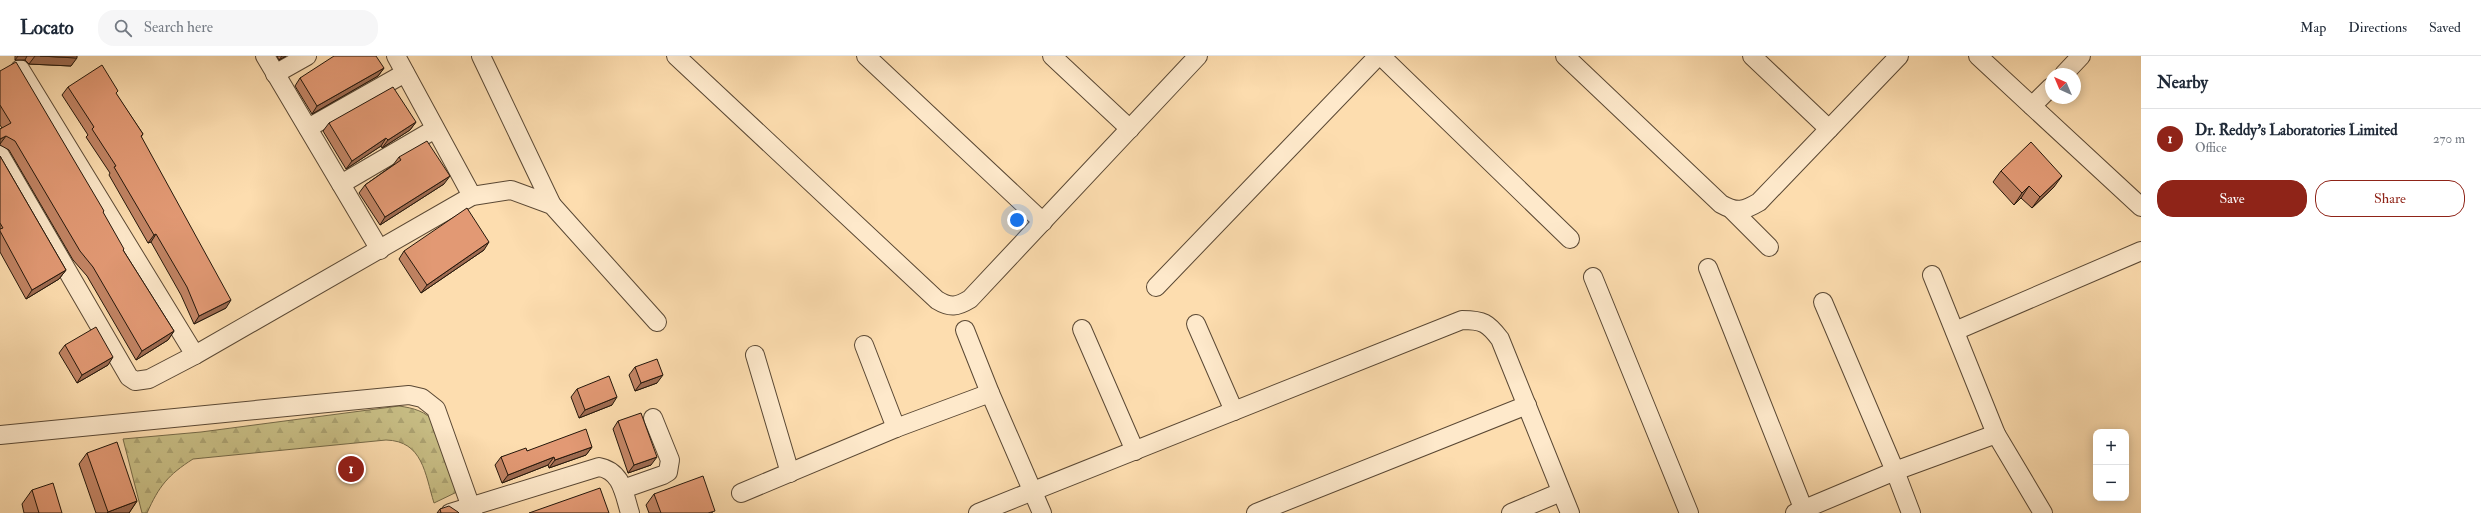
<!DOCTYPE html>
<html lang="en">
<head>
<meta charset="utf-8">
<style>
  :root { --surface:#fff; --page:#f6f6f7; --text:#1f2937; --muted:#747a83; --line:#e0e1e3; --accent:#8f2418 }
  body { margin:0; font-family:"IM FELL Double Pica",serif; background:var(--page); color:var(--text) }
  .controls { position:absolute; right:12px; bottom:12px; display:grid; overflow:hidden; border-radius:8px; box-shadow:0 2px 10px #0003 }
  .controls button { width:36px; height:36px; display:grid; place-items:center; padding:0; border:0; border-bottom:1px solid var(--line); background:var(--surface); color:var(--text); font:20px sans-serif }
  .compass { position:absolute; left:2045px; top:12px; width:36px; height:36px; border-radius:50%; background:var(--surface); box-shadow:0 2px 10px #0003; rotate:316deg }
  .you { position:absolute; left:1017px; top:164px; width:14px; height:14px; margin:-10px; border:3px solid #fff; border-radius:50%; background:#1a73e8; box-shadow:0 0 0 6px #1a73e833 }
  .badge { display:grid; place-items:center; width:26px; height:26px; border-radius:50%; background:var(--accent); color:#fff; font-size:13px; font-weight:700 }
  .pin { position:absolute; translate:-50% -50%; border:2px solid #fff; box-shadow:0 1px 4px #0006 }
  .list { margin:0; padding:0; list-style:none }
  h2 { display:flex; justify-content:space-between; align-items:center; height:52px; margin:0; padding:0 16px; font-size:17px }
  h2 small { font-size:13px; font-weight:400; color:var(--muted) }
  .list li { display:grid; grid-template-columns:26px 1fr auto; gap:12px; align-items:center; box-sizing:border-box; height:60px; padding:0 16px; border-top:1px solid var(--line) }
  .list b { display:block; font-size:15px; white-space:nowrap }
  .list p { margin:0; font-size:13px; white-space:nowrap; color:var(--muted) }
  .list em { font-size:13px; font-style:normal; color:var(--muted) }
  .actions { display:flex; gap:8px; padding:12px 16px }
  .actions a { flex:1; padding:9px 0; border:1px solid var(--accent); border-radius:16px; text-align:center; font-size:14px; color:var(--accent) }
  .actions .main { background:var(--accent); color:#fff }
  .icon { flex:none; width:22px; height:22px; fill:none; stroke:currentColor; stroke-width:2; stroke-linecap:round; stroke-linejoin:round }
  .map { position:relative; flex:none; width:2141px; height:457px; overflow:hidden }
  header { display:flex; align-items:center; gap:24px; box-sizing:border-box; height:56px; padding:0 20px; background:var(--surface); border-bottom:1px solid var(--line) }
  header strong { font-size:19px }
  nav { display:flex; gap:22px; margin-inline-start:auto; font-size:14px }
  .search { width:280px; height:36px; background:var(--page); display:flex; align-items:center; gap:10px; box-sizing:border-box; padding:0 14px; border-radius:16px; color:var(--muted); font-size:15px }
  main { display:flex }
  aside { flex:1; background:var(--surface) }
  .map>svg:first-child { display:block }
  .forest { fill:url(#forest-firs); stroke:#766a48 }
  .lines { fill:none; stroke-linecap:round; stroke-linejoin:round }
  .minor-casing { stroke:#5a4834; stroke-width:20 }
  .minor { stroke:#fee9cb; stroke-width:18 }
  .wall { fill:#c28464; stroke:#24170b }
  .shaded-wall { fill:#9e6b51; stroke:#24170b }
  .building { fill:#e29974; stroke:#24170b }
</style>
</head>
<body>
<header>
<strong>Locato</strong>
<div class="search"><svg class="icon" aria-label="search" viewBox="0 0 24 24"><circle cx="10" cy="10" r="6"/><path d="M15 15l6 6"/></svg>Search here</div>
<nav><a>Map</a><a>Directions</a><a>Saved</a></nav>
</header>
<main>
<div class="map">
<svg width="2141" height="457" viewBox="0 0 2141 457">
  <defs>
    <pattern id="forest-firs" width="22" height="20" patternUnits="userSpaceOnUse"><rect width="22" height="20" fill="#c8be85"/><path d="M5 1l3.5 6h-7zM16 11l3.5 6h-7z" fill="#aca372"/></pattern>
  </defs>
  <rect width="100%" height="100%" fill="#fdddaf"/>
  <filter id="stains"><feTurbulence type="fractalNoise" baseFrequency=".005" numOctaves="4"/><feColorMatrix values="0 0 0 0 .2 0 0 0 0 .09 0 0 0 0 .02 0 0 0 .5 -.17"/></filter>
  <radialGradient id="worn" r=".72"><stop offset=".6" stop-color="#630" stop-opacity="0"/><stop offset="1" stop-color="#630" stop-opacity=".3"/></radialGradient>
  <path class="forest" d="M399,350C413,352 426,355 435,367C442,375 456,421 461,434L434,447C425,418 423,385 386,384L193,403C168,419 159,430 147,457H142L123,383L201,376Z"/>
  <g class="lines">
    <defs>
      <g id="minor">
        <polyline points="265,0 380,194"/>
        <polyline points="396,0 472,140"/>
        <polyline points="481,0 552,149"/>
        <path d="M676,0L937,244C950,252 957,251 970,243L1198,0"/>
        <polyline points="866,0 1043,166"/>
        <polyline points="1052,0 1130,73"/>
        <polyline points="1381,0 1570,183"/>
        <path d="M1565,0L1721,148C1737,157 1744,155 1759,146L1899,0"/>
        <polyline points="1752,0 1829,73"/>
        <polyline points="1978,0 2141,151"/>
        <polyline points="20,13 195,299"/>
        <polyline points="275,18 307,0"/>
        <polyline points="2064,18 2081,0"/>
        <polyline points="2032,50 2051,31"/>
        <polyline points="308,72 405,17"/>
        <polyline points="0,99 129,321 135,325 149,323 195,299 472,140 511,134 552,149 657,266"/>
        <polyline points="341,128 435,73"/>
        <polyline points="1732,154 1769,191"/>
        <polyline points="1708,212 1805,457"/>
        <polyline points="1932,219 1996,378 2043,457"/>
        <polyline points="1593,221 1689,457"/>
        <polyline points="1156,231 1378,0"/>
        <polyline points="1823,246 1895,415 1996,378"/>
        <polyline points="1196,268 1234,355"/>
        <polyline points="1082,273 1135,395"/>
        <polyline points="965,274 990,337"/>
        <polyline points="1955,275 2141,195"/>
        <polyline points="864,289 896,372"/>
        <polyline points="755,299 790,417"/>
        <polyline points="0,379 409,339 422,342 436,353 473,457"/>
        <polyline points="623,433 663,419 668,416 670,404 653,362"/>
        <polyline points="741,437 896,372 990,337 1042,457"/>
        <path d="M450,457L599,411C622,415 624,438 630,457"/>
        <path d="M978,457L1462,264C1483,264 1488,267 1500,283L1570,457"/>
        <polyline points="1256,457 1527,349"/>
        <polyline points="1511,457 1561,436"/>
        <polyline points="1795,457 1895,415 1911,457"/>
      </g>
    </defs>
    <use href="#minor" class="minor-casing"/>
    <use href="#minor" class="minor"/>
  </g>
  <g class="wall">
    <polygon points="15,0 77,0 71,10 29,8 25,4 15,4"/>
    <polygon points="277,0 286,0 279,4"/>
    <polygon points="384,12 378,20 312,58 295,30 300,22"/>
    <polygon points="0,15 103,157 123,194 174,275 168,284 136,304 87,220 73,204 9,94 0,89 0,73 2,72 0,69"/>
    <polygon points="68,31 116,38 143,78 141,81 226,252 194,268 181,239 151,186 148,187 109,119 110,117 86,81 88,79 62,39"/>
    <polygon points="416,66 410,74 382,92 381,90 346,113 323,75 329,67"/>
    <polygon points="0,100 66,214 59,223 26,243 0,196"/>
    <polygon points="399,101 444,128 380,169 359,137 365,129 393,109"/>
    <polygon points="2001,115 2054,131 2032,152 2021,142 2014,149 1993,126"/>
    <polygon points="484,194 421,237 399,203 404,195"/>
    <polygon points="65,289 108,309 77,327 59,297"/>
    <polygon points="635,311 657,327 635,335 629,319"/>
    <polygon points="577,333 612,349 579,362 571,341"/>
    <polygon points="618,365 651,409 628,417 613,373"/>
    <polygon points="592,391 586,399 549,412 548,409 502,427 495,409 501,401 527,395"/>
    <polygon points="87,397 137,445 129,457 96,457 79,408"/>
    <polygon points="32,434 62,457 24,457 22,448"/>
    <polygon points="654,438 713,457 649,457 646,449"/>
    <polygon points="440,453 459,457 437,457"/>
  </g>
  <g class="shaded-wall">
    <polygon points="18,0 27,0 25,4 15,4"/>
    <polygon points="35,0 40,0 77,2 71,10 29,8"/>
    <polygon points="282,0 286,0 279,4"/>
    <polygon points="384,12 378,20 312,58 317,50"/>
    <polygon points="416,66 410,74 382,92 388,84"/>
    <polygon points="6,80 0,88 0,83"/>
    <polygon points="386,82 381,90 346,113 352,105"/>
    <polygon points="450,120 444,128 380,169 385,161"/>
    <polygon points="2062,120 2054,131 2032,152 2040,141"/>
    <polygon points="2029,130 2021,142 2014,149 2022,137"/>
    <polygon points="156,178 151,186 148,187 154,179"/>
    <polygon points="489,186 484,194 421,237 427,229"/>
    <polygon points="66,214 59,223 26,243 32,234"/>
    <polygon points="231,244 226,252 194,268 199,260"/>
    <polygon points="174,275 168,284 136,304 142,295"/>
    <polygon points="113,301 108,309 77,327 82,319"/>
    <polygon points="663,319 657,327 635,335 641,327"/>
    <polygon points="617,341 612,349 579,362 585,354"/>
    <polygon points="592,391 586,399 549,412 555,404"/>
    <polygon points="554,401 548,409 502,427 508,419"/>
    <polygon points="657,401 651,409 628,417 634,409"/>
    <polygon points="137,445 129,457 107,457 108,456"/>
  </g>
  <g class="building">
    <polygon points="40,0 77,0 77,2"/>
    <polygon points="334,0 376,0 384,12 317,50 300,22"/>
    <polygon points="16,6 104,155 103,156 124,193 123,194 174,275 142,295 93,211 80,195 15,85 6,80 0,83 0,73 11,67 0,49 0,15"/>
    <polygon points="102,9 118,35 116,37 143,78 141,80 231,244 199,260 187,231 156,178 154,179 114,111 116,110 92,73 94,71 68,31"/>
    <polygon points="393,31 416,66 388,84 386,82 352,105 329,67"/>
    <polygon points="427,85 450,120 385,161 365,129 401,104 399,101"/>
    <polygon points="2031,86 2062,120 2040,141 2029,130 2022,137 2001,115"/>
    <polygon points="0,100 66,214 32,234 0,175 0,173 3,172 0,167"/>
    <polygon points="467,152 489,186 427,229 404,195"/>
    <polygon points="96,271 113,301 82,319 65,289"/>
    <polygon points="657,303 663,319 641,327 635,311"/>
    <polygon points="609,320 617,341 585,354 577,333"/>
    <polygon points="641,357 657,401 634,409 618,365"/>
    <polygon points="586,373 592,391 555,404 554,401 508,419 501,401 526,392 527,395"/>
    <polygon points="117,386 137,445 108,456 87,397"/>
    <polygon points="703,420 715,455 708,457 661,457 654,438"/>
    <polygon points="53,427 62,457 39,457 32,434"/>
    <polygon points="600,432 609,457 529,457"/>
    <polygon points="449,450 458,456 459,457 441,457 440,453"/>
  </g>
  <rect width="100%" height="100%" filter="url(#stains)"/>
  <rect width="100%" height="100%" fill="url(#worn)"/>
</svg>
<div class="controls">
<button>+</button>
<button>−</button>
</div>
<svg class="compass" viewBox="-18 -18 36 36"><path d="M0-13l5 13h-10z" fill="#e53935"/><path d="M0 13l5-13h-10z" fill="#747a83"/></svg>
<div class="you"></div>
<div class="pin badge" style="left:351px;top:413px">1</div>
</div>
<aside>
<h2>Nearby<small></small></h2>
<ul class="list">
<li><span class="badge">1</span><div><b>Dr. Reddy's Laboratories Limited</b><p>Office</p></div><em>270 m</em></li>
</ul>
<div class="actions"><a class="main">Save</a><a>Share</a></div>
</aside>
</main>
</body>
</html>
